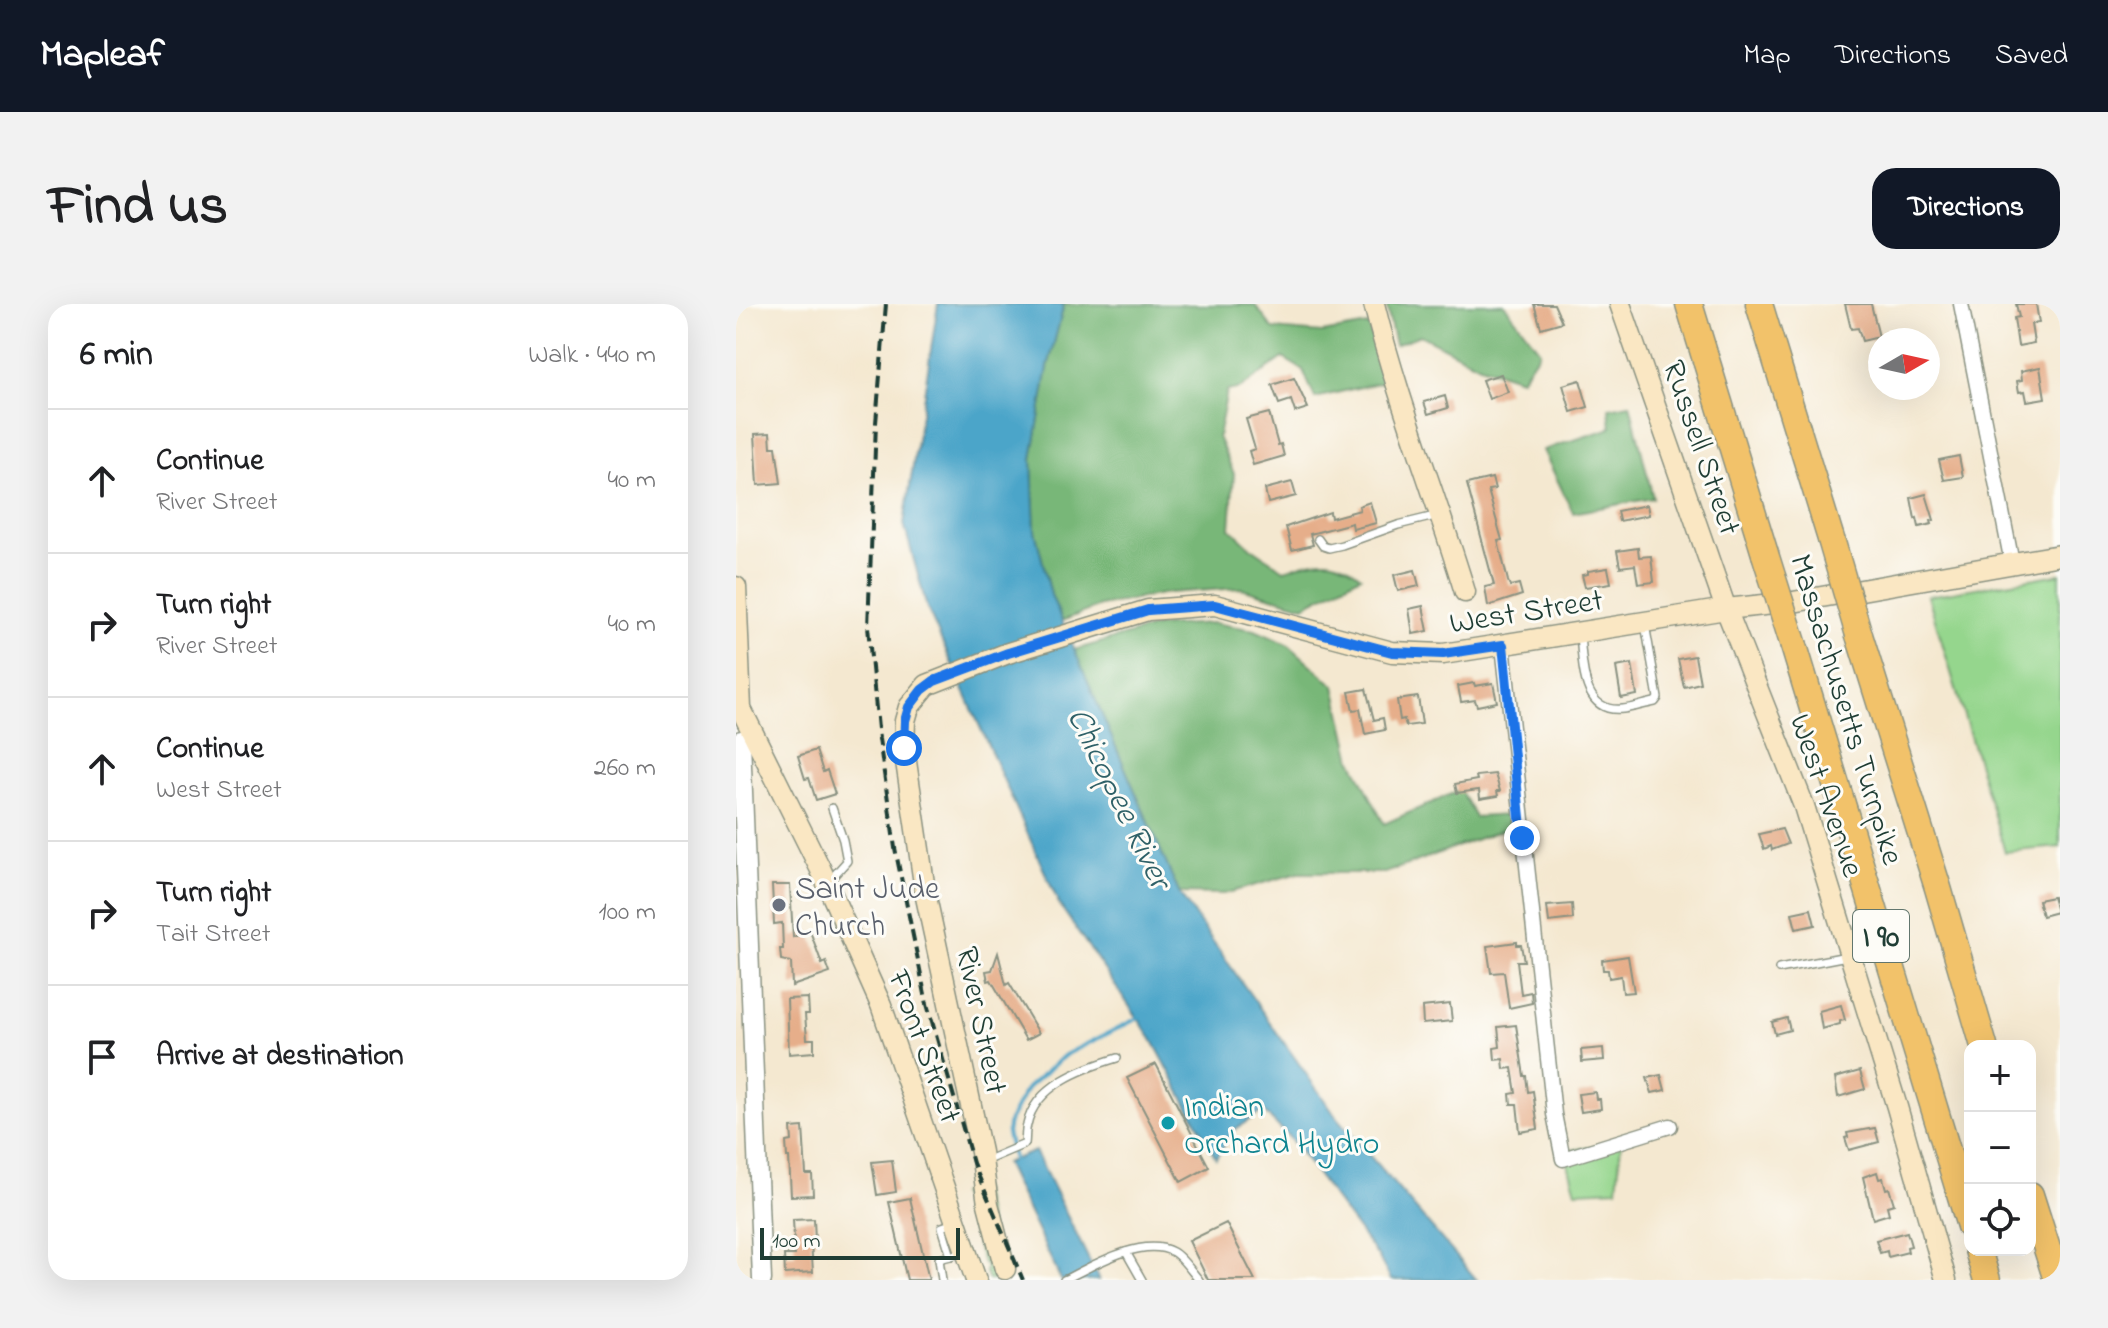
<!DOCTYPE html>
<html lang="en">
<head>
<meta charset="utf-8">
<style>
  :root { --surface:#fff; --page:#f2f2f2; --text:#202124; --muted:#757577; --line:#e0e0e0; --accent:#111827 }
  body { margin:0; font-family:"Indie Flower",sans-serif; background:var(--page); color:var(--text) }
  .controls { position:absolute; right:24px; bottom:24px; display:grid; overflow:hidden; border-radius:16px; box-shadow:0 8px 32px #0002 }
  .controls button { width:72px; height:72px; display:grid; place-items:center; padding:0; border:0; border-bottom:2px solid var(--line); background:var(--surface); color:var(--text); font:40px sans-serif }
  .compass { position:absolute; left:1132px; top:24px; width:72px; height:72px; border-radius:50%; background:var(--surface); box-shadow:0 8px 32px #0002; rotate:81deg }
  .scale { position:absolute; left:24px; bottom:20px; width:200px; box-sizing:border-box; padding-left:8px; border:4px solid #1f3d34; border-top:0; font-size:22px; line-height:28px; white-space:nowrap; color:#1f3d34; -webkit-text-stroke:6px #fdfcf7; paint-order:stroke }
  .stop { position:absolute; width:24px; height:24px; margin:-18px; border:6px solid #1a73e8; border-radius:50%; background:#fff }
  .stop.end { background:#1a73e8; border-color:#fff; box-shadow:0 2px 8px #0008 }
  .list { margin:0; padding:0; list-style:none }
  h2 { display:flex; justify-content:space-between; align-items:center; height:104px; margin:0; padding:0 32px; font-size:34px }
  h2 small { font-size:26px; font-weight:400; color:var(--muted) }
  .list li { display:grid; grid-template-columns:52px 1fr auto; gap:24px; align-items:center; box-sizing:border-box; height:144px; padding:0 32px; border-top:2px solid var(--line) }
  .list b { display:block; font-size:30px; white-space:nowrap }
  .list p { margin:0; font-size:26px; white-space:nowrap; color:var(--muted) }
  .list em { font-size:26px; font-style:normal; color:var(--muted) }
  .icon { flex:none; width:44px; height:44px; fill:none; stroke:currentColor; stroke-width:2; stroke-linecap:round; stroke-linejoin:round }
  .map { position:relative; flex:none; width:1324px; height:976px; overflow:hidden; border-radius:24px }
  header { display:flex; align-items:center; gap:48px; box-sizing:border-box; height:112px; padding:0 40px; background:var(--accent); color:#fff }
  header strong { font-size:38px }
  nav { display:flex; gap:44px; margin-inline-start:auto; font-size:28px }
  .intro { display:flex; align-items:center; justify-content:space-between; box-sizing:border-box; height:192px; padding:0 48px }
  h1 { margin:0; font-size:56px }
  .button { padding:20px 36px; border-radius:24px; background:var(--accent); color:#fff; font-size:28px; font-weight:700 }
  main { display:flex; gap:48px; padding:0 48px }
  aside { flex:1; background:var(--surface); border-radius:24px; box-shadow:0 8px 32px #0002 }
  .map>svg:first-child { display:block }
  .green { fill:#95d68d; stroke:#5a8a60; stroke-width:2 }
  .forest { fill:#78b778; stroke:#4c7a56; stroke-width:2 }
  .water { fill:#4ca5c9; stroke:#36717e; stroke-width:2 }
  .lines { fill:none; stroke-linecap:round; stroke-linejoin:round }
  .stream { stroke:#4ca5c9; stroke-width:4 }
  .building { fill:#e6ae8a }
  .service-casing { stroke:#8a9282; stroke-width:10 }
  .minor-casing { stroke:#8a9282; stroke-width:17 }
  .tertiary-casing { stroke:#8a9282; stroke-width:21 }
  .secondary-casing { stroke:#8a9282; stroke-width:23 }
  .motorway-casing { stroke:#8a9282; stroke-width:29 }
  .service { stroke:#fff; stroke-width:7 }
  .minor { stroke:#fff; stroke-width:14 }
  .tertiary { stroke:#fff; stroke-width:18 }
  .secondary { stroke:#fae7c3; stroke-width:20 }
  .motorway { stroke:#f2c26a; stroke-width:26 }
  .rail { stroke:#1f3d34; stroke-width:4; stroke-dasharray:12 6; stroke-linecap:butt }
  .motorway-bridge-casing { stroke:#8a9282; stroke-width:29; stroke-linecap:butt }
  .motorway-bridge { stroke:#f2c26a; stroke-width:26 }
  .route { stroke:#1a73e8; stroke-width:10 }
  .worship-dot { fill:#6b7280; stroke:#fdfcf7; stroke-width:3 }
  .culture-dot { fill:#0f9aa8; stroke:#fdfcf7; stroke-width:3 }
  .labels { text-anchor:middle; stroke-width:6; stroke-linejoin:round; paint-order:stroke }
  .shield { fill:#fdfcf7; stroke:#62766e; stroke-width:2 }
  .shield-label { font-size:30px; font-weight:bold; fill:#1f3d34 }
  .street-label { font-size:32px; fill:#1f3d34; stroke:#fdfcf7 }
  .worship-label { font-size:32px; fill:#5b616d; stroke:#fdfcf7; text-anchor:start }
  .culture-label { font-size:32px; fill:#0d838f; stroke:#fdfcf7; text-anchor:start }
  .water-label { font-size:34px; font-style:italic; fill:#2f6168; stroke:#fdfcf7 }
</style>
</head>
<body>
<header>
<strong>Mapleaf</strong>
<nav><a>Map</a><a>Directions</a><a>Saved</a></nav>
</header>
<div class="intro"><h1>Find us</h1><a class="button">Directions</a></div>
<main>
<aside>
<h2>6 min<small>Walk · 440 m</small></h2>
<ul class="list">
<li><svg class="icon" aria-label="ahead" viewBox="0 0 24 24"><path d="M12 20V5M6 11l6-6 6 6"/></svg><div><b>Continue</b><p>River Street</p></div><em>40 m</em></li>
<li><svg class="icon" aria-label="right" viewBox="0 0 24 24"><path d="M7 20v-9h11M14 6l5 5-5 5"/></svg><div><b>Turn right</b><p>River Street</p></div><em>40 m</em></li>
<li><svg class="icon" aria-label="ahead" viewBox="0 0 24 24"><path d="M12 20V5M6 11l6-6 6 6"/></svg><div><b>Continue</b><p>West Street</p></div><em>260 m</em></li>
<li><svg class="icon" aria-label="right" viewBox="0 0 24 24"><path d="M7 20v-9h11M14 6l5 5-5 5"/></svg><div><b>Turn right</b><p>Tait Street</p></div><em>100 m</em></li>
<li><svg class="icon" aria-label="arrive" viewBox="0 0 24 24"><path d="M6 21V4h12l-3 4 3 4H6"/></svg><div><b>Arrive at destination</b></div></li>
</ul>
</aside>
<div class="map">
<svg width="1324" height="976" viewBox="0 0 1324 976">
  <rect width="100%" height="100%" fill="#fdfcf7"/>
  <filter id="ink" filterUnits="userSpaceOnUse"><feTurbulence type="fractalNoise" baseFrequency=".0125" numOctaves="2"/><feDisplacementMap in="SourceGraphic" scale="16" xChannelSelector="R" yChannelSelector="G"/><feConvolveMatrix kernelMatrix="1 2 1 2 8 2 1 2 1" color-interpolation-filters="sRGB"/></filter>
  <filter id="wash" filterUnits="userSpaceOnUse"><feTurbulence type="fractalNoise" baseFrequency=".006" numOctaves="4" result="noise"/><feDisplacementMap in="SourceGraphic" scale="32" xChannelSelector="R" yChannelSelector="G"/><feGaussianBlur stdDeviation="1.8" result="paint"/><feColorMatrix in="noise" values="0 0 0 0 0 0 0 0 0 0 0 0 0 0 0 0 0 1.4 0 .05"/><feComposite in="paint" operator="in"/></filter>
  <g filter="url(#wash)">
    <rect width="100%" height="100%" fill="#f4e8d0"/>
    <g class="green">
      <polygon points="1324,270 1324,543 1269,548 1192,292"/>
      <polygon points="885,839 881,885 840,887 828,847"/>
      <polygon points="245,885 266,976 252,976 249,967 251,964 247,959 224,890"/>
    </g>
    <g class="forest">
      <path d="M328,0L519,1L537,25L586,29L632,21L650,77L579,94L567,66L547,54L505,84L491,87L482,133L498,170L494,224L513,242L548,266C583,255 594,248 625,272L568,302L505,284L431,289L364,302L326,317L315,291L299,227L296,155L312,63Z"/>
      <polygon points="650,0 768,0 804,47 785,75 744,62 684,31 659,41"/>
      <polygon points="894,100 917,194 837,209 807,146 875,124 873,104"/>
      <polygon points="477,319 519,326 553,341 599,382 616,456 648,520 724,486 739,513 772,511 774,523 649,569 562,569 488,590 443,589 338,346 423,322"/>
    </g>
    <g class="water">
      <polygon points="202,0 328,0 312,63 296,155 299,227 315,291 366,411 443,589 601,814 741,976 655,976 643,954 553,833 527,807 498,826 480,854 416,735 323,600 191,304 168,220"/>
      <polygon points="299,847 363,976 325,976 269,859"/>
    </g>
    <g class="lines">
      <polyline class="stream" points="278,859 271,829 273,817 291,784 329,751 404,713"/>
    </g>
    <g id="blocks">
      <g class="building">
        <polygon points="798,0 818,0 826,18 805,24"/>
        <polygon points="1109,0 1135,0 1143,33 1126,37 1122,24 1115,25"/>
        <polygon points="1280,0 1300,0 1303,19 1295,20 1298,39 1282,42 1278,14 1283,13"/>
        <polygon points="1304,63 1309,94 1291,97 1289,87 1283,88 1281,77 1286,76 1285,67"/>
        <polygon points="765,70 772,88 753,95 746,76"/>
        <polygon points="558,74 572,104 559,108 555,96 543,100 536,81"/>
        <polygon points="844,76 852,103 835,108 827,81"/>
        <polygon points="709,92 712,104 692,110 688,98"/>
        <polygon points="533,109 542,141 545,140 548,152 517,161 513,147 519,145 510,115"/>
        <polygon points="34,129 35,143 40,143 45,179 22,181 19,130"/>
        <polygon points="1223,152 1227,173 1208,176 1203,156"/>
        <polygon points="756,174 759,185 752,186 766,236 762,237 772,277 774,282 783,280 786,291 752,302 749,283 758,281 731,180"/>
        <polygon points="556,178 560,192 532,199 529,185"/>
        <polygon points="1190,190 1198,216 1195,217 1196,220 1183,223 1181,214 1179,215 1175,194"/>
        <polygon points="634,198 640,219 617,225 616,219 574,230 577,241 556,246 550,223 594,208 595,214 624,206 623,202"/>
        <polygon points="911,201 913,211 883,217 881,207"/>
        <polygon points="902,244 903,253 915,252 918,278 902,280 899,261 884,263 881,247"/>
        <polygon points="872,264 875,279 849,283 846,271 852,270 852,267"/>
        <polygon points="679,266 683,282 662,287 658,271"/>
        <polygon points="687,302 692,327 677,330 673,305"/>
        <polygon points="959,352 964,379 948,383 942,355"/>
        <polygon points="896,360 901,391 885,394 880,363"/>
        <polygon points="738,379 739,382 757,379 761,398 741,402 739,396 725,398 722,382"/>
        <polygon points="630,385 638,416 647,414 649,426 629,430 624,405 617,406 613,388"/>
        <polygon points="682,393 686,420 670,422 668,415 664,416 661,396"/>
        <polygon points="80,446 87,468 91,466 99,490 80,496 73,474 69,475 62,452"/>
        <polygon points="759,470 764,487 761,487 762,492 744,495 743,486 721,489 719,480 741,476 740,472"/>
        <polygon points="1046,525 1052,540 1036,546 1035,542 1028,545 1023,530"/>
        <polygon points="36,581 54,581 57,633 74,627 86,660 90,658 94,669 56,682 55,658 45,656 44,645 47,645 46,619 38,620"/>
        <polygon points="1317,593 1321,608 1306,612 1302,596"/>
        <polygon points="836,600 837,615 813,618 811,602"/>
        <polygon points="1075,605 1079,621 1060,625 1056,609"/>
        <polygon points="781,638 781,641 785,641 788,657 781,657 785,690 795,688 796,699 773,704 768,668 755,669 751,642"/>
        <polygon points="262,649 270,681 273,679 303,729 290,736 255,676 252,677 250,667 256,666"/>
        <polygon points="892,652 898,688 887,689 885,672 873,674 872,666 867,666 866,656"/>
        <polygon points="72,694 73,710 69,710 71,735 78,735 78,748 53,750 51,695"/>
        <polygon points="714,700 716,717 687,720 686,703"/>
        <polygon points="1105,701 1109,716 1104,717 1104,720 1086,725 1083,707"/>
        <polygon points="1051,714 1054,726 1039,730 1036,718"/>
        <polygon points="780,721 788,772 790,772 792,788 797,787 802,825 784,828 781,800 775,800 774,790 780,789 776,764 768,765 767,755 759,756 758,744 764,743 762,723"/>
        <polygon points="867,744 868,756 846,758 845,746"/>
        <polygon points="420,760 473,863 445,878 391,774"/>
        <polygon points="1124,767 1129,785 1102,793 1099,774"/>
        <polygon points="925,771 929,786 916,789 911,774"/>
        <polygon points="859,788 860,795 864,795 865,805 845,808 842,790"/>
        <polygon points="67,823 70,870 76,870 77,891 55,892 53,853 51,853 50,838 56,837 55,824"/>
        <polygon points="1139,824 1143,838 1113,846 1109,834 1112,833 1111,829"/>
        <polygon points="156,856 160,888 141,891 136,858"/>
        <polygon points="1141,868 1143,875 1147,874 1150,885 1153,884 1158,900 1151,902 1153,910 1137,915 1127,873"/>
        <polygon points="174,894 193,976 171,976 153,898"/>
        <polygon points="78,915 79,937 75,937 77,968 49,970 48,951 59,951 57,916"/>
        <polygon points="490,919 519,976 472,976 453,937"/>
        <polygon points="1171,928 1175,942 1171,943 1172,948 1152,953 1151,947 1144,949 1140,936"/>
      </g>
    </g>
  </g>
  <g filter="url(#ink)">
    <use href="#blocks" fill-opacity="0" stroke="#8a9282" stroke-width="2"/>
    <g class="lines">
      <defs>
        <g id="service">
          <polyline points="582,235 587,242 593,244 606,241 662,221 703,211"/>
          <path d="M844,331C847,359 845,410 887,405C897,404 908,400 919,398L922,394L909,320"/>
          <polyline points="92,578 111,557 107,536 96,504"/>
          <polyline points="1043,665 1111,652"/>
          <path d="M249,857L289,840C290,834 289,827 291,821C299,781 348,764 381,754"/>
          <polyline points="390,948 406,976"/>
          <polyline points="215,952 206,923 218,919"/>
          <polyline points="206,976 203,955 230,948"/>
          <path d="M328,976C354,963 407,931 437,948C446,953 456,968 463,976"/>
        </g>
        <g id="minor">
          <polyline points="1225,0 1276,259"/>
          <polyline points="767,341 818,810 827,855 934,822"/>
        </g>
        <polyline id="tertiary" points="5,436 26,976"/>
        <g id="secondary">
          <path d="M638,0C662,98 700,192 729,288"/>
          <polyline points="884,0 990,305 1068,502 1161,803 1210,976"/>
          <polyline points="0,283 5,405 84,564 145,701 240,976"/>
          <polyline points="269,965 252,900 245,848 190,593 168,444 169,417 173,403 191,381 272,349 412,306 479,301 656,348 707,350 990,305 1057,298 1324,251"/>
        </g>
        <g id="motorway">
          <polyline points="953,0 1029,250"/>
          <polyline points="1023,0 1095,235"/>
          <polyline points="1123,331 1202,584 1248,742"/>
          <polyline points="1058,342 1234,922"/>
          <polyline points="1294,891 1321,976"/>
          <polyline points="1242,946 1251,976"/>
        </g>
      </defs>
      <use href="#service" class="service-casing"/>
      <use href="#minor" class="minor-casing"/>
      <use href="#tertiary" class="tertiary-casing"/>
      <use href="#secondary" class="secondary-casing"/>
      <use href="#motorway" class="motorway-casing"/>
      <use href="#service" class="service"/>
      <use href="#minor" class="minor"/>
      <use href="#tertiary" class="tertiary"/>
      <use href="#secondary" class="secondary"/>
      <use href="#motorway" class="motorway"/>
      <polyline class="rail" points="150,0 140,119 132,323 143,435 159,544 191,700 237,859 287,976"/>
      <defs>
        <g id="motorway-bridge">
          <polyline points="1095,235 1123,331"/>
          <polyline points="1029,250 1058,342"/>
        </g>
      </defs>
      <use href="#motorway-bridge" class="motorway-bridge-casing"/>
      <use href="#motorway-bridge" class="motorway-bridge"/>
    </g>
  </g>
  <g class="lines" filter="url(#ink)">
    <polyline class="route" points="168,444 169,417 173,403 186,386 198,377 272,349 412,306 479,301 656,348 707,350 767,341 786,534"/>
  </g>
  <circle class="worship-dot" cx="43" cy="601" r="8"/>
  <circle class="culture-dot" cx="432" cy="819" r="8"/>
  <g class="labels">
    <rect class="shield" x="1117" y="606" width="56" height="52" rx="6"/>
    <g class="shield-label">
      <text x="1145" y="642">I 90</text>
    </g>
    <g class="street-label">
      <text transform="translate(967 143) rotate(71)" y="11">Russell Street</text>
      <text transform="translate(790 306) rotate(-9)" y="11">West Street</text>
      <text transform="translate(1112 405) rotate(73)" y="11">Massachusetts Turnpike</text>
      <text transform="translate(1092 491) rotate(71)" y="11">West Avenue</text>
      <text transform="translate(247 716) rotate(78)" y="11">River Street</text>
      <text transform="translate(190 742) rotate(70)" y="11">Front Street</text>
    </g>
    <g class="worship-label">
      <text x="59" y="594">Saint Jude<tspan x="59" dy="37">Church</tspan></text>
    </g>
    <g class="culture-label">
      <text x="448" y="812">Indian<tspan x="448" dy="37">Orchard Hydro</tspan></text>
    </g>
    <g class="water-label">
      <text transform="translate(385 493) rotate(64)" y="12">Chicopee River</text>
    </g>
  </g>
</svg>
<div class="controls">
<button>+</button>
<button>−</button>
<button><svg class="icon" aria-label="locate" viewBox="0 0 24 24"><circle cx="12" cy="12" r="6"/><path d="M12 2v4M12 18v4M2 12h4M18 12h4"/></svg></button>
</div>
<svg class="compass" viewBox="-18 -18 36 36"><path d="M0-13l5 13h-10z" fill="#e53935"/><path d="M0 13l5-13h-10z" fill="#757577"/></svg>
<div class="scale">100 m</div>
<div class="stop" style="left:168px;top:444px"></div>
<div class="stop end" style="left:786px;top:534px"></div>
</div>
</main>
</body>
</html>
